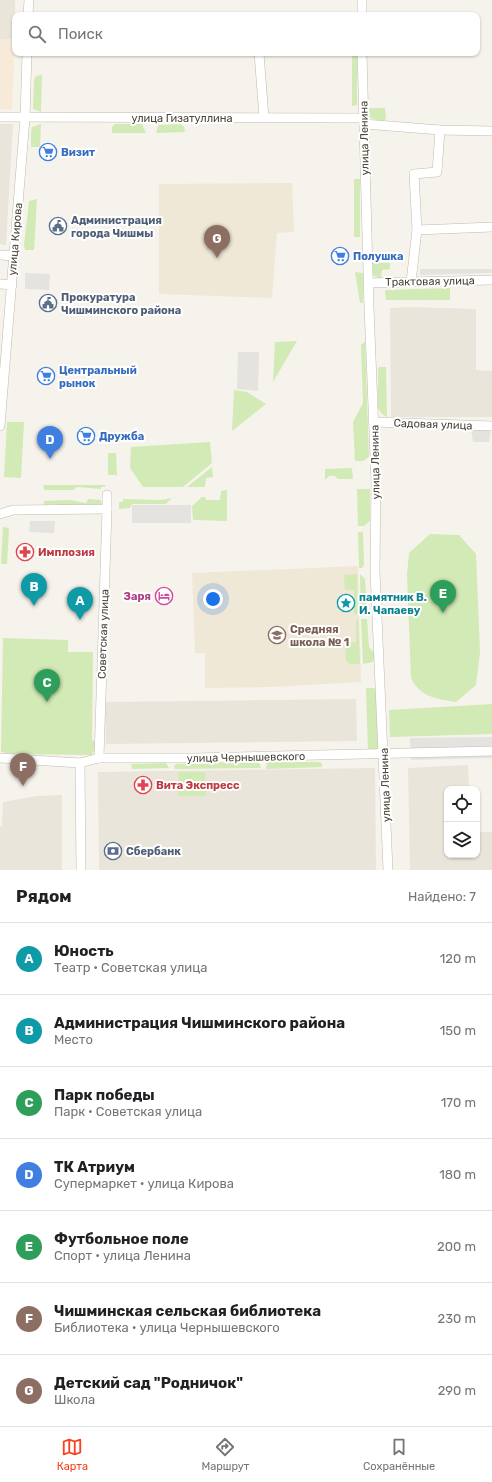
<!DOCTYPE html>
<html lang="ru">
<head>
<meta charset="utf-8">
<style>
  :root { --surface:#fff; --page:#f6f6f6; --text:#202124; --muted:#757577; --line:#e0e0e0; --accent:#fc3f1d }
  body { margin:0; font-family:Rubik,sans-serif; background:var(--page); color:var(--text) }
  .controls { position:absolute; right:12px; bottom:12px; display:grid; overflow:hidden; border-radius:8px; box-shadow:0 1px 3px #0004 }
  .controls button { width:36px; height:36px; display:grid; place-items:center; padding:0; border:0; border-bottom:1px solid var(--line); background:var(--surface); color:var(--text); font:20px sans-serif }
  .you { position:absolute; left:213px; top:599px; width:14px; height:14px; margin:-10px; border:3px solid #fff; border-radius:50%; background:#1a73e8; box-shadow:0 0 0 6px #1a73e833 }
  .badge { display:grid; place-items:center; width:26px; height:26px; border-radius:50%; background:var(--accent); color:#fff; font-size:13px; font-weight:700 }
  .pin { position:absolute; translate:-50% -33px; filter:drop-shadow(0 1px 2px #0008) }
  .pin::after { content:''; position:absolute; top:21px; width:14px; height:12px; background:inherit; clip-path:polygon(0 0,100% 0,50% 100%) }
  .list { margin:0; padding:0; list-style:none }
  h2 { display:flex; justify-content:space-between; align-items:center; height:52px; margin:0; padding:0 16px; font-size:17px }
  h2 small { font-size:13px; font-weight:400; color:var(--muted) }
  .list li { display:grid; grid-template-columns:26px 1fr auto; gap:12px; align-items:center; box-sizing:border-box; height:72px; padding:0 16px; border-top:1px solid var(--line) }
  .list b { display:block; font-size:15px; white-space:nowrap }
  .list p { margin:0; font-size:13px; white-space:nowrap; color:var(--muted) }
  .list em { font-size:13px; font-style:normal; color:var(--muted) }
  .icon { flex:none; width:22px; height:22px; fill:none; stroke:currentColor; stroke-width:2; stroke-linecap:round; stroke-linejoin:round }
  .map { position:relative; flex:none; width:492px; height:870px; overflow:hidden }
  .search { position:absolute; background:var(--surface); box-shadow:0 1px 3px #0004; left:12px; right:12px; top:12px; height:44px; display:flex; align-items:center; gap:10px; box-sizing:border-box; padding:0 14px; border-radius:8px; color:var(--muted); font-size:15px }
  .sheet { height:556px; background:var(--surface) }
  nav { display:flex; justify-content:space-around; align-items:center; box-sizing:border-box; height:56px; border-top:1px solid var(--line); background:var(--surface); font-size:11px; color:var(--muted) }
  nav a { display:grid; justify-items:center; gap:2px }
  nav .on { color:var(--accent) }
  .map>svg:first-child { display:block }
  .residential { fill:#eae5da }
  .commercial { fill:#f7ead8 }
  .education { fill:#efe8d6 }
  .green { fill:#d2eab5 }
  .parking { fill:#e5e3e0 }
  .lines { fill:none; stroke-linecap:round; stroke-linejoin:round }
  .minor-casing { stroke:#c2bbae; stroke-width:10 }
  .minor { stroke:#fff; stroke-width:9 }
  .labels { text-anchor:middle; stroke-width:4; stroke-linejoin:round; paint-order:stroke }
  .street-label { font-size:11px; fill:#4b4439; stroke:#fff }
  .shop-label { font-size:11px; font-weight:bold; fill:#366cbe; stroke:#fff; text-anchor:start }
  .service-label { font-size:11px; font-weight:bold; fill:#4e5e75; stroke:#fff; text-anchor:start }
  .health-label { font-size:11px; font-weight:bold; fill:#be3a42; stroke:#fff; text-anchor:start }
  .hotel-label { font-size:11px; font-weight:bold; fill:#b23c85; stroke:#fff; text-anchor:end }
  .culture-label { font-size:11px; font-weight:bold; fill:#0d838f; stroke:#fff; text-anchor:start }
  .education-label { font-size:11px; font-weight:bold; fill:#785e54; stroke:#fff; text-anchor:start }
</style>
</head>
<body>
<div class="map">
<svg width="492" height="870" viewBox="0 0 492 870">
  <rect width="100%" height="100%" fill="#f6f3ec"/>
  <g class="residential">
    <rect x="0" y="0" width="15" height="39"/>
    <polygon points="0,124 13,124 6,245 0,244"/>
    <polygon points="410,307 476,309 476,370 492,371 492,417 391,417 390,308"/>
    <polygon points="356,699 357,741 106,744 105,702"/>
    <polygon points="468,765 469,789 447,789 447,855 477,855 477,832 492,832 492,870 410,870 408,768"/>
    <polygon points="375,768 376,870 99,870 98,772"/>
    <polygon points="62,795 62,870 0,870 0,827 2,826 3,802 37,796"/>
  </g>
  <polygon class="commercial" points="0,39 15,39 12,109 0,109"/>
  <g class="education">
    <polygon points="292,183 294,232 277,233 272,298 159,294 159,184"/>
    <polygon points="358,566 361,682 273,687 205,688 205,653 195,653 192,573"/>
  </g>
  <g class="green">
    <polygon points="352,55 357,55 357,105 352,106"/>
    <polygon points="42,75 41,112 33,109 34,80 36,76"/>
    <polygon points="367,108 385,108 386,119 381,122 369,117"/>
    <polygon points="41,124 40,147 31,147 31,132 32,127"/>
    <polygon points="115,124 142,124 146,133 112,133 112,127"/>
    <polygon points="181,124 184,127 185,132 156,133 158,125"/>
    <rect x="354" y="179" width="6" height="58"/>
    <polygon points="37,199 34,250 25,250 24,245 29,201"/>
    <polygon points="371,263 390,263 390,269 382,270 381,278 378,278 372,274"/>
    <polygon points="355,272 363,273 363,303 360,303"/>
    <polygon points="450,288 450,300 386,300 385,290"/>
    <polygon points="297,341 273,382 275,342"/>
    <polygon points="365,342 369,457 363,461 355,461 353,422 363,403 361,345"/>
    <polygon points="379,367 386,367 387,417 382,414 378,408 378,370"/>
    <polygon points="234,390 247,392 266,404 232,431"/>
    <polygon points="7,422 24,422 21,478 4,477"/>
    <polygon points="210,442 212,463 183,487 143,487 130,468 131,447"/>
    <polygon points="108,453 116,453 117,475 108,475"/>
    <polygon points="212,467 213,477 206,478 205,487 187,487"/>
    <polygon points="352,468 353,479 338,479 335,476 329,476 325,480 325,469"/>
    <polygon points="43,485 105,485 105,487 101,487 101,489 77,487 73,490 44,490"/>
    <polygon points="357,489 370,489 370,521 364,526 358,526"/>
    <polygon points="227,490 227,521 193,520 192,506 202,497 205,497 206,500 220,500 221,491"/>
    <polygon points="172,498 166,504 132,504 130,508 119,509 119,502 123,502 123,499 161,500"/>
    <polygon points="88,499 101,500 101,502 105,502 104,509 58,507 57,504 44,505 44,501 70,500 86,503"/>
    <polygon points="3,527 9,528 7,564 1,564"/>
    <polygon points="358,532 363,532 364,565 362,568 359,568"/>
    <path d="M430,534L459,535L476,554L480,652L476,685L456,702C437,699 420,697 411,678L407,575L409,553Z"/>
    <polygon points="357,574 358,614 354,614 354,590 345,590 344,575"/>
    <polygon points="360,574 365,579 367,613 361,614"/>
    <polygon points="356,619 358,619 360,664 350,664 346,661 345,643 356,642"/>
    <polygon points="361,619 367,619 369,647 375,654 373,662 363,664"/>
    <polygon points="3,638 68,640 68,652 93,652 92,740 97,743 92,755 13,754 1,752"/>
    <polygon points="366,688 374,688 376,690 379,749 376,752 368,753"/>
    <polygon points="492,704 492,734 390,737 389,710"/>
    <polygon points="259,762 261,768 175,769 174,766 176,764"/>
    <polygon points="267,762 320,762 322,764 322,767 266,769"/>
    <polygon points="166,763 169,768 132,769 131,764"/>
    <polygon points="178,772 205,772 206,796 178,796"/>
  </g>
  <g class="parking">
    <polygon points="420,269 492,269 492,273 420,275"/>
    <polygon points="25,273 50,274 49,290 25,289"/>
    <polygon points="238,352 259,352 258,391 237,389"/>
    <polygon points="491,428 489,442 473,442 471,429"/>
    <rect x="132" y="505" width="59" height="18"/>
    <polygon points="30,521 55,521 54,533 29,532"/>
    <polygon points="492,737 492,758 411,760 410,738"/>
  </g>
  <g class="lines">
    <defs>
      <g id="minor">
        <polyline points="362,0 362,15"/>
        <polyline points="28,15 29,0"/>
        <polyline points="259,53 264,118"/>
        <polyline points="362,53 369,307 376,482 375,571 388,870"/>
        <polyline points="0,117 364,118"/>
        <polyline points="364,124 440,130 492,131"/>
        <polyline points="417,230 492,227"/>
        <polyline points="0,255 14,256"/>
        <polyline points="411,282 417,230 414,174 437,172 440,130"/>
        <polyline points="368,283 492,280"/>
        <polyline points="0,284 12,285"/>
        <polyline points="374,422 492,426"/>
        <polyline points="0,426 25,118 27,53"/>
        <polyline points="0,514 13,510 107,509 107,495"/>
        <polyline points="0,758 80,763 99,758 194,758 492,751"/>
        <polyline points="99,758 107,509"/>
        <polyline points="80,763 81,870"/>
      </g>
    </defs>
    <use href="#minor" class="minor-casing"/>
    <use href="#minor" class="minor"/>
  </g>
  <defs>
    <symbol id="supermarket-ring" viewBox="-11 -11 22 22"><circle r="9.5" fill="#fff" stroke="#3f7fe0" stroke-width="1.5"/><path d="M-6-5.5h2.5l.6 2H6L4.5 2H-2.5L-4.4-4H-6ZM-1.5 3.2a1.3 1.3 0 1 0 .1 0ZM3 3.2a1.3 1.3 0 1 0 .1 0Z" fill="#3f7fe0"/></symbol>
    <symbol id="civic-ring" viewBox="-11 -11 22 22"><circle r="9.5" fill="#fff" stroke="#5c6f8a" stroke-width="1.5"/><path d="M-.6-6.5H3V-4.5H.6V-3L4-1V1h2V6H-6V1h2V-1L-.6-3ZM-1.2 2.5V6h2.4V2.5Z" fill="#5c6f8a"/></symbol>
    <symbol id="pharmacy-ring" viewBox="-11 -11 22 22"><circle r="9.5" fill="#fff" stroke="#e0444e" stroke-width="1.5"/><path d="M-2-6h4v4h4v4h-4v4h-4v-4h-4v-4h4Z" fill="#e0444e"/></symbol>
    <symbol id="hotel-ring" viewBox="-11 -11 22 22"><circle r="9.5" fill="#fff" stroke="#d1479c" stroke-width="1.5"/><path d="M-6-4.5h1.5V1H6V5H4.5V3h-9V5H-6ZM-4 0a1.8 1.8 0 1 1 3.6 0ZM.5 0V-2.5h3Q6-2.5 6 0Z" fill="#d1479c"/></symbol>
    <symbol id="sight-ring" viewBox="-11 -11 22 22"><circle r="9.5" fill="#fff" stroke="#0f9aa8" stroke-width="1.5"/><path d="M0-6L1.8-2.2L6-1.7L2.9 1.2L3.7 5.4L0 3.3L-3.7 5.4L-2.9 1.2L-6-1.7L-1.8-2.2Z" fill="#0f9aa8"/></symbol>
    <symbol id="school-ring" viewBox="-11 -11 22 22"><circle r="9.5" fill="#fff" stroke="#8d6e63" stroke-width="1.5"/><path d="M0-5L7-2L0 1L-7-2ZM-4 1L0 2.5L4 1V4Q0 6-4 4Z" fill="#8d6e63"/></symbol>
    <symbol id="bank-ring" viewBox="-11 -11 22 22"><circle r="9.5" fill="#fff" stroke="#5c6f8a" stroke-width="1.5"/><path d="M-6-4H6V4H-6ZM0-2.3a2.3 2.3 0 1 0 0 4.6a2.3 2.3 0 1 0 0-4.6Z" fill="#5c6f8a"/></symbol>
  </defs>
  <g fill-rule="evenodd">
    <use href="#supermarket-ring" x="38" y="142" width="20" height="20"/>
    <use href="#civic-ring" x="48" y="216" width="20" height="20"/>
    <use href="#supermarket-ring" x="330" y="246" width="20" height="20"/>
    <use href="#civic-ring" x="38" y="293" width="20" height="20"/>
    <use href="#supermarket-ring" x="36" y="366" width="20" height="20"/>
    <use href="#supermarket-ring" x="76" y="426" width="20" height="20"/>
    <use href="#pharmacy-ring" x="15" y="542" width="20" height="20"/>
    <use href="#hotel-ring" x="154" y="586" width="20" height="20"/>
    <use href="#sight-ring" x="336" y="593" width="20" height="20"/>
    <use href="#school-ring" x="267" y="625" width="20" height="20"/>
    <use href="#pharmacy-ring" x="133" y="775" width="20" height="20"/>
    <use href="#bank-ring" x="103" y="841" width="20" height="20"/>
  </g>
  <g class="labels">
    <g class="street-label">
      <text x="182" y="122">улица Гизатуллина</text>
      <text transform="translate(364 138) rotate(-91)" y="4">улица Ленина</text>
      <text transform="translate(15 239) rotate(-85)" y="4">улица Кирова</text>
      <text transform="translate(430 281) rotate(-1)" y="4">Трактовая улица</text>
      <text transform="translate(433 424) rotate(2)" y="4">Садовая улица</text>
      <text transform="translate(375 462) rotate(-91)" y="4">улица Ленина</text>
      <text transform="translate(103 634) rotate(-88)" y="4">Советская улица</text>
      <text transform="translate(246 757) rotate(-1)" y="4">улица Чернышевского</text>
      <text transform="translate(385 785) rotate(-92)" y="4">улица Ленина</text>
    </g>
    <g class="shop-label">
      <text x="61" y="156">Визит</text>
      <text x="353" y="260">Полушка</text>
      <text x="59" y="374">Центральный<tspan x="59" dy="13">рынок</tspan></text>
      <text x="99" y="440">Дружба</text>
    </g>
    <g class="service-label">
      <text x="71" y="224">Администрация<tspan x="71" dy="13">города Чишмы</tspan></text>
      <text x="61" y="301">Прокуратура<tspan x="61" dy="13">Чишминского района</tspan></text>
      <text x="126" y="855">Сбербанк</text>
    </g>
    <g class="health-label">
      <text x="38" y="556">Имплозия</text>
      <text x="156" y="789">Вита Экспресс</text>
    </g>
    <g class="hotel-label">
      <text x="151" y="600">Заря</text>
    </g>
    <g class="culture-label">
      <text x="359" y="601">памятник В.<tspan x="359" dy="13">И. Чапаеву</tspan></text>
    </g>
    <g class="education-label">
      <text x="290" y="633">Средняя<tspan x="290" dy="13">школа № 1</tspan></text>
    </g>
  </g>
</svg>
<div class="controls">
<button><svg class="icon" aria-label="locate" viewBox="0 0 24 24"><circle cx="12" cy="12" r="6"/><path d="M12 2v4M12 18v4M2 12h4M18 12h4"/></svg></button>
<button><svg class="icon" aria-label="layers" viewBox="0 0 24 24"><path d="M12 4l9 5-9 5-9-5zM3 14l9 5 9-5"/></svg></button>
</div>
<div class="you"></div>
<div class="pin badge" style="left:80px;top:620px;background:#0f9aa8">A</div>
<div class="pin badge" style="left:34px;top:606px;background:#0f9aa8">B</div>
<div class="pin badge" style="left:47px;top:702px;background:#2e9e5b">C</div>
<div class="pin badge" style="left:50px;top:459px;background:#3f7fe0">D</div>
<div class="pin badge" style="left:443px;top:613px;background:#2e9e5b">E</div>
<div class="pin badge" style="left:23px;top:786px;background:#8d6e63">F</div>
<div class="pin badge" style="left:217px;top:258px;background:#8d6e63">G</div>
<div class="search"><svg class="icon" aria-label="search" viewBox="0 0 24 24"><circle cx="10" cy="10" r="6"/><path d="M15 15l6 6"/></svg>Поиск</div>
</div>
<section class="sheet">
<h2>Рядом<small>Найдено: 7</small></h2>
<ul class="list">
<li><span class="badge" style="background:#0f9aa8">A</span><div><b>Юность</b><p>Театр · Советская улица</p></div><em>120 m</em></li>
<li><span class="badge" style="background:#0f9aa8">B</span><div><b>Администрация Чишминского района</b><p>Место</p></div><em>150 m</em></li>
<li><span class="badge" style="background:#2e9e5b">C</span><div><b>Парк победы</b><p>Парк · Советская улица</p></div><em>170 m</em></li>
<li><span class="badge" style="background:#3f7fe0">D</span><div><b>ТК Атриум</b><p>Супермаркет · улица Кирова</p></div><em>180 m</em></li>
<li><span class="badge" style="background:#2e9e5b">E</span><div><b>Футбольное поле</b><p>Спорт · улица Ленина</p></div><em>200 m</em></li>
<li><span class="badge" style="background:#8d6e63">F</span><div><b>Чишминская сельская библиотека</b><p>Библиотека · улица Чернышевского</p></div><em>230 m</em></li>
<li><span class="badge" style="background:#8d6e63">G</span><div><b>Детский сад &quot;Родничок&quot;</b><p>Школа</p></div><em>290 m</em></li>
</ul>
</section>
<nav>
<a class="on"><svg class="icon" aria-label="map" viewBox="0 0 24 24"><path d="M3 6l6-2 6 2 6-2v14l-6 2-6-2-6 2zM9 4v14M15 6v14"/></svg>Карта</a>
<a><svg class="icon" aria-label="directions" viewBox="0 0 24 24"><path d="M12 3l9 9-9 9-9-9zM9 14v-3h6M13 9l2 2-2 2"/></svg>Маршрут</a>
<a><svg class="icon" aria-label="saved" viewBox="0 0 24 24"><path d="M7 4h10v16l-5-4-5 4z"/></svg>Сохранённые</a>
</nav>
</body>
</html>
